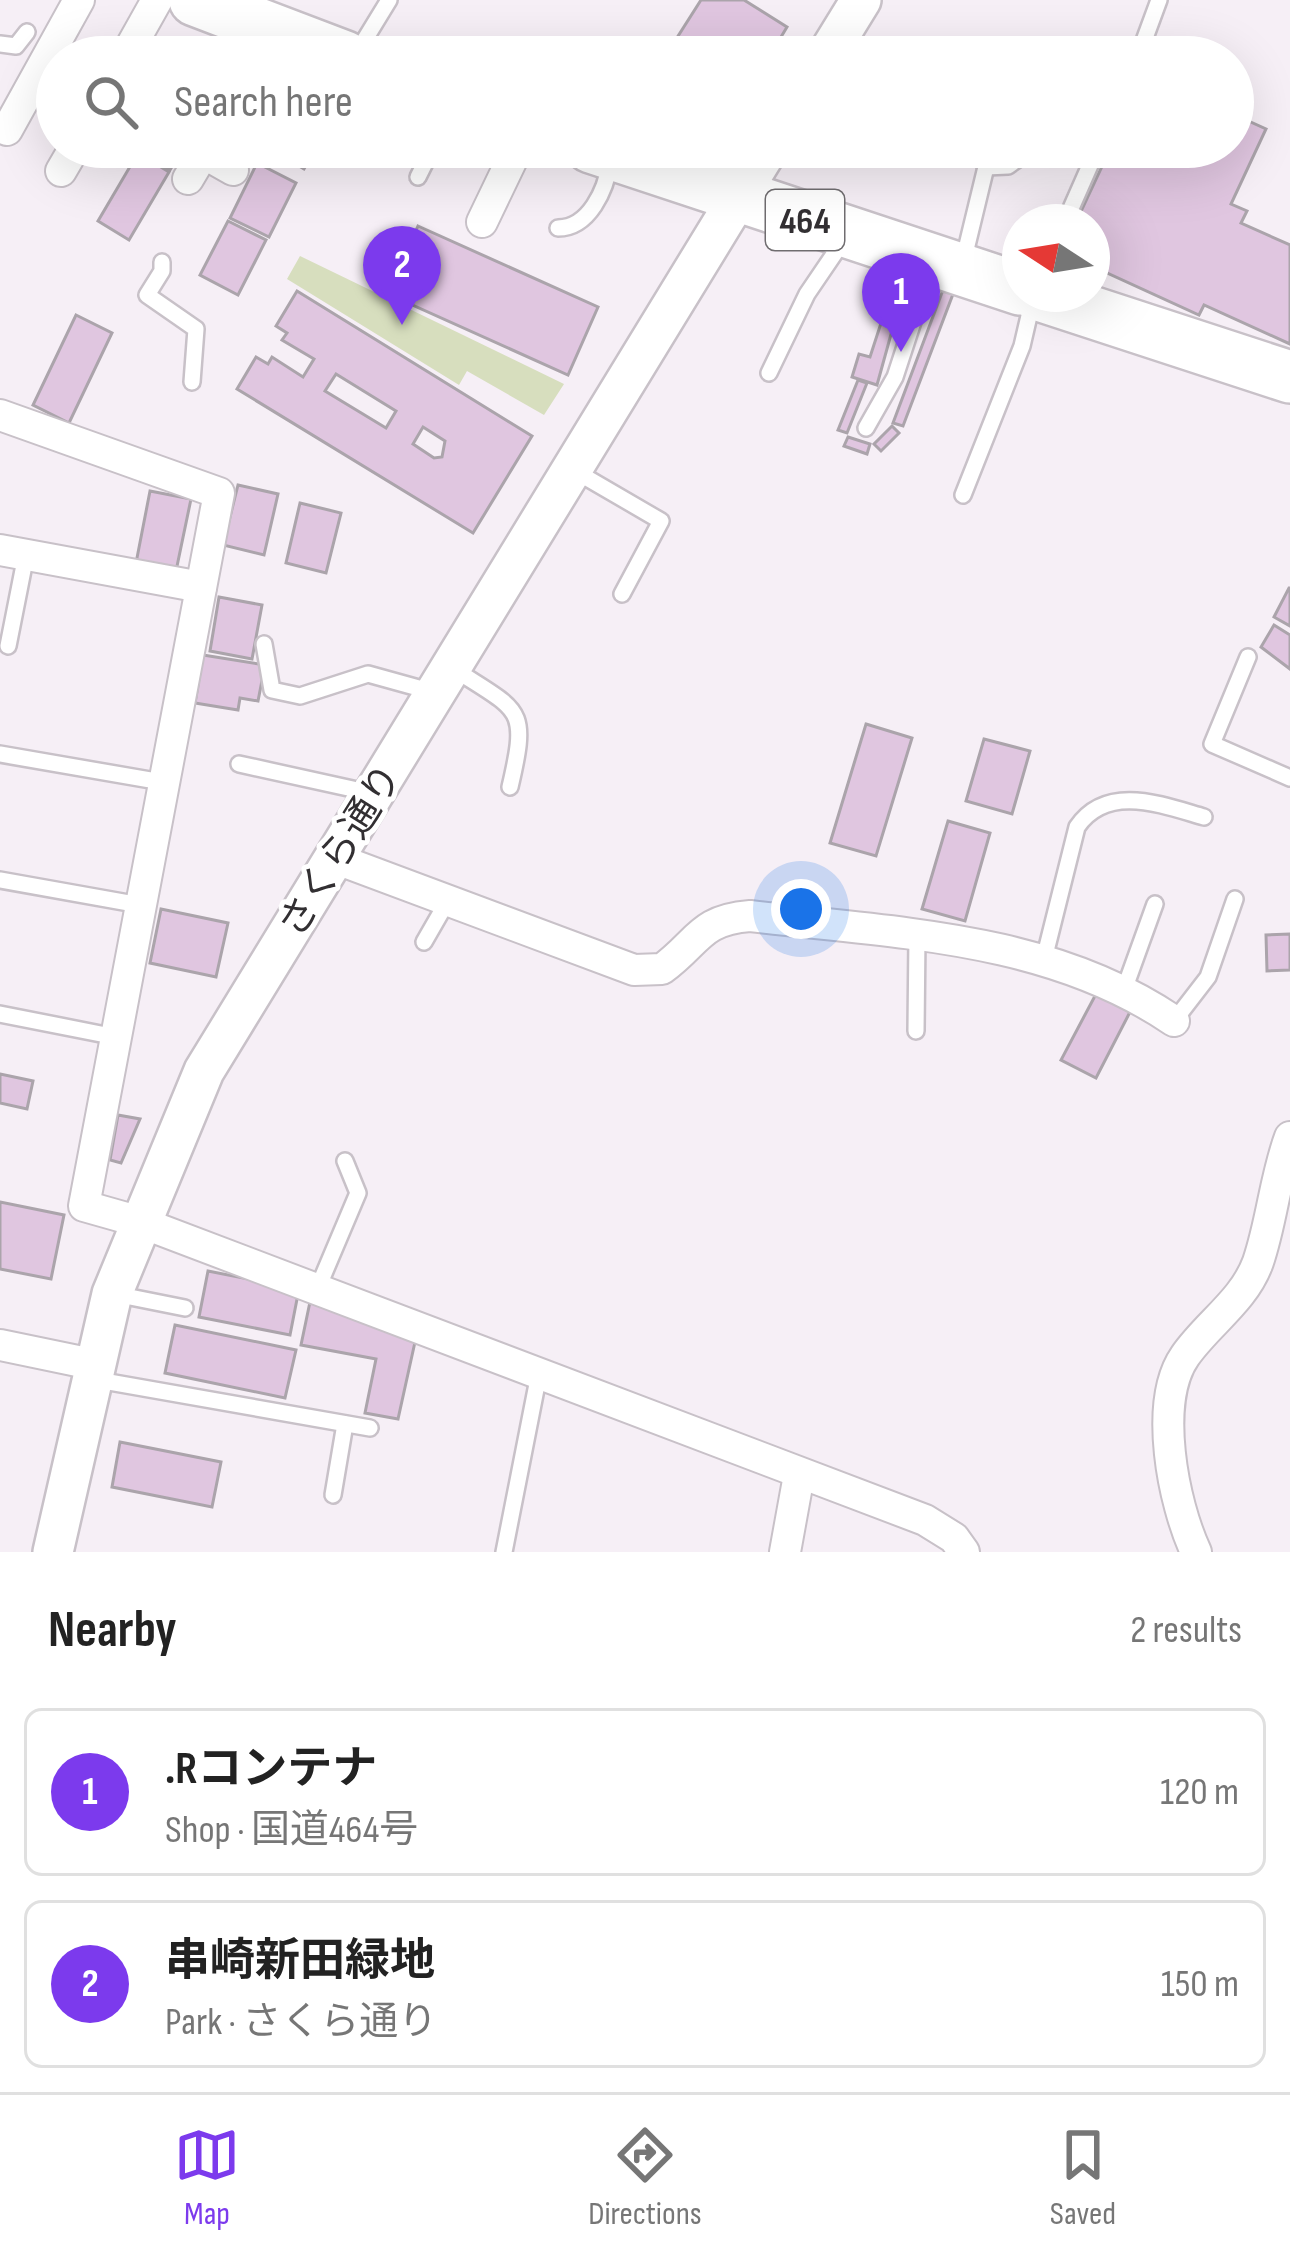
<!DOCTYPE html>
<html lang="en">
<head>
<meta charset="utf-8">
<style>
  :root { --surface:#fff; --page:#f2f2f2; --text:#222; --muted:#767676; --line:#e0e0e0; --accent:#7c3aed }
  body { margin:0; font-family:"Sofia Sans Condensed","Noto Sans JP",sans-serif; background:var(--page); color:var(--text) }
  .compass { position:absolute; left:1002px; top:204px; width:108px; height:108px; border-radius:50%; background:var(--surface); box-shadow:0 12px 48px #0002; rotate:282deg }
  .you { position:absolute; left:801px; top:909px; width:42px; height:42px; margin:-30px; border:9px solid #fff; border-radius:50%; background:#1a73e8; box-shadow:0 0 0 18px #1a73e833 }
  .badge { display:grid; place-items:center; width:78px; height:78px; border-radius:50%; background:var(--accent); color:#fff; font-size:39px; font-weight:700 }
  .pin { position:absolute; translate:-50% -99px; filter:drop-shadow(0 3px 6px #0008) }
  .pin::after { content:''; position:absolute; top:63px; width:42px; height:36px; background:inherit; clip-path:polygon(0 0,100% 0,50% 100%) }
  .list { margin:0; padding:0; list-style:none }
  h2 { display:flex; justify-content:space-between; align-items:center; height:156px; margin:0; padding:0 48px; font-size:51px }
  h2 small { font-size:39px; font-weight:400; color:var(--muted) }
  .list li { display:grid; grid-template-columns:78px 1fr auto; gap:36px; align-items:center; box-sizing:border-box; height:168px; margin:0 24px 24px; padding:0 24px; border:3px solid var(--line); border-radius:18px }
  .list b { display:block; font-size:45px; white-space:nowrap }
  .list p { margin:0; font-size:39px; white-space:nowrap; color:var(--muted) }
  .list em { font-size:39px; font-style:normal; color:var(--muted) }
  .icon { flex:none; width:66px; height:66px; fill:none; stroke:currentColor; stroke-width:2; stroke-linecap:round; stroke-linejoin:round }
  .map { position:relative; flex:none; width:1290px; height:1552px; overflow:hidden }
  .search { position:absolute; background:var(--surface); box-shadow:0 12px 48px #0002; left:36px; right:36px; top:36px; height:132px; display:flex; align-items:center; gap:30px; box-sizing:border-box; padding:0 42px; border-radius:66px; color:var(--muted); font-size:45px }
  .sheet { height:540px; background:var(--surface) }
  nav { display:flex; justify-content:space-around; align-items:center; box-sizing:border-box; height:168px; border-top:3px solid var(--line); background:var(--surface); font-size:33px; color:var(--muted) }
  nav a { display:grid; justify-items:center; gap:6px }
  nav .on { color:var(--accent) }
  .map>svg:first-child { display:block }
  .green { fill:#d7debe }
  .building { fill:#e0c6e0; stroke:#aba4ab; stroke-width:3; fill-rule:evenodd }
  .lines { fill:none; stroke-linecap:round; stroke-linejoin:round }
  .service-casing { stroke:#c8c1c8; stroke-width:20 }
  .minor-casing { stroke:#c8c1c8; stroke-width:34 }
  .tertiary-casing { stroke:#c8c1c8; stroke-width:44 }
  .trunk-casing { stroke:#c8c1c8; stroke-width:56 }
  .service { stroke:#fff; stroke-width:15 }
  .minor { stroke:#fff; stroke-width:30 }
  .tertiary { stroke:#fff; stroke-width:39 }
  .trunk { stroke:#fff; stroke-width:51 }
  .labels { text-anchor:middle; stroke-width:10; stroke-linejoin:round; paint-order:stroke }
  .shield { fill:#fff; stroke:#706d70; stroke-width:3 }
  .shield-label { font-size:36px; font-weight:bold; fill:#322f32 }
  .street-label { font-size:39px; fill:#322f32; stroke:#fff }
</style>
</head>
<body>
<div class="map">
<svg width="1290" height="1552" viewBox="0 0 1290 1552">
  <rect width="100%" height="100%" fill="#f6eff6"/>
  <polygon class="green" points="300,256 564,384 544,415 467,371 459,385 287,279"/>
  <g class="building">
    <polygon points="701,0 744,0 787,27 769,57 694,57 673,44"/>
    <polygon points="1233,114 1266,129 1231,204 1247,211 1241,223 1290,245 1290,344 1204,305 1199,315 1092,266 1092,222 1076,222 1111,147 1233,147"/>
    <polygon points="142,147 184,147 170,170 139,151"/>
    <polygon points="286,147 311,157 304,169 282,156"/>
    <polygon points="138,153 169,172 129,240 98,221"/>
    <polygon points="257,163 296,183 269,237 230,218"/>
    <polygon points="228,221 266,240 238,295 200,275"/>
    <polygon points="418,226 598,307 568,375 388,294"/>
    <polygon points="896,277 906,280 877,385 852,377 859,354 870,357"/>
    <polygon points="943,290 953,294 903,426 893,423"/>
    <path d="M297,291L532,436L473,533L237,389L256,357L268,364L272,357L303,377L314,359L282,340L287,333L276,326ZM336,374L396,411L386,428L325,391ZM423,427L445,441L442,457L434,458L413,444Z"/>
    <polygon points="76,315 112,333 69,423 33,405"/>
    <polygon points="858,380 867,383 847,433 838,430"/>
    <polygon points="892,426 899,433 881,451 874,444"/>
    <polygon points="848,437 870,444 867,454 844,446"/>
    <polygon points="238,485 278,494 264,555 223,545"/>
    <polygon points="150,491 191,499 176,571 136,563"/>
    <polygon points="300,503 341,513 326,573 286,563"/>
    <polygon points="1289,588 1290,588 1290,626 1274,617"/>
    <polygon points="219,597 262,605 252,659 210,651"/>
    <polygon points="1274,625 1290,635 1290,669 1261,647"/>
    <polygon points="203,655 265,665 258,701 240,698 238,710 195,703"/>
    <polygon points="866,724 912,738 876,856 830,843"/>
    <polygon points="984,739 1030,751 1012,814 966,801"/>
    <polygon points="948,821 990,833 965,921 922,909"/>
    <polygon points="161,909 228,923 216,977 150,963"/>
    <polygon points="1290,934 1290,970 1267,971 1266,935"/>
    <polygon points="1096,994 1130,1012 1096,1078 1061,1060"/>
    <polygon points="0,1074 33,1081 27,1109 0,1103"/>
    <polygon points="118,1115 140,1119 121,1163 110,1160"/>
    <polygon points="0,1202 64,1215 51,1279 0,1269"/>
    <polygon points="208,1271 299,1289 290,1335 199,1317"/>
    <polygon points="311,1297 415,1342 398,1419 365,1413 376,1359 301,1345"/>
    <polygon points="175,1325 296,1350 285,1398 165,1373"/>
    <polygon points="120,1442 221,1462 212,1507 112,1487"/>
  </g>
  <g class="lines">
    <defs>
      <g id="service">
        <polyline points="0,44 16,46 27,32"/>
        <polyline points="356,54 389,0"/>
        <polyline points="1138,57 1159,0"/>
        <polyline points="986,167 1008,166 1035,147"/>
        <polyline points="418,177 433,147"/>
        <polyline points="1065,222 1098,147"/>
        <path d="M558,228C589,228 606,190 610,162"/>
        <polyline points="162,262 162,271 147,295 196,329 192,382"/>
        <polyline points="963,262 986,167 974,147"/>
        <polyline points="769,373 807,294 843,241"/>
        <polyline points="866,428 895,377 930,270"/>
        <polyline points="575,471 661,521 622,594"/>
        <polyline points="963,495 1022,346 1032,303"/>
        <polyline points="264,644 272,690 300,696 368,674 433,692"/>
        <polyline points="8,646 26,555"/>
        <polyline points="1248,657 1212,744 1290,778"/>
        <path d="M454,669C520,712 529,706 510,787"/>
        <polyline points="0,754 162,782"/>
        <polyline points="239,764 371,793"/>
        <polyline points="0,880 140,905"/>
        <polyline points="424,942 447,902"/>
        <path d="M1044,959L1077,827C1107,783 1162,805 1204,817"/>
        <polyline points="1124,990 1155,904"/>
        <polyline points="0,1014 116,1037"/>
        <polyline points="1174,1021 1208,977 1235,899"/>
        <polyline points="916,1031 917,936"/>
        <polyline points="317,1290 358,1193 345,1161"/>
        <polyline points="115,1294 185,1308"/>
        <polyline points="92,1379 370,1428"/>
        <polyline points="333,1495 345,1424"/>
        <polyline points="504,1552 539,1374"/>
      </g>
      <g id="minor">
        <polyline points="125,57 157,0"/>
        <polyline points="7,130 79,0"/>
        <polyline points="203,153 233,170"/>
        <polyline points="61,171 75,147"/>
        <polyline points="188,179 207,147"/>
        <polyline points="482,222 518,147"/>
        <polyline points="0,415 219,493 84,1206 137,1221 925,1520 954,1538 964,1552"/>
        <polyline points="0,550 201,587"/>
        <path d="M334,858L634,970L662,969C699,942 699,920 750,916C895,933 1049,936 1174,1021"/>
        <polyline points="0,1345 92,1364"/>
        <polyline points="785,1552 799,1475"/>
        <path d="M1196,1552C1173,1503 1153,1402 1185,1356C1207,1324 1244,1301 1258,1262C1272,1221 1275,1177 1290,1137"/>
      </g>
      <g id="tertiary">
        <polyline points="826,57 861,0"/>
        <polyline points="53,1552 112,1294 204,1071 769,147"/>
      </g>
      <g id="trunk">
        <polyline points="195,0 345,57"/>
        <polyline points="591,147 1020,289"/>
        <polyline points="1036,294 1290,377"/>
      </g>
    </defs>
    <use href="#service" class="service-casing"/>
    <use href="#minor" class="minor-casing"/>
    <use href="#tertiary" class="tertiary-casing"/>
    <use href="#trunk" class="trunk-casing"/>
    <use href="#service" class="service"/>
    <use href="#minor" class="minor"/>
    <use href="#tertiary" class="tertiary"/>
    <use href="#trunk" class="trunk"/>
  </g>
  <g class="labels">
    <rect class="shield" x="766" y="190" width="78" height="60" rx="9"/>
    <g class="shield-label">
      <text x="805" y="233">464</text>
    </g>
    <g class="street-label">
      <text transform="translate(339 850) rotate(-58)" y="14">さくら通り</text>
    </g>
  </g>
</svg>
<svg class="compass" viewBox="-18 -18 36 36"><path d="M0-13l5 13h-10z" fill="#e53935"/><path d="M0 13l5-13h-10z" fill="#767676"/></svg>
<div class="you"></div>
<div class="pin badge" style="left:901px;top:352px">1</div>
<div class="pin badge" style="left:402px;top:325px">2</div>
<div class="search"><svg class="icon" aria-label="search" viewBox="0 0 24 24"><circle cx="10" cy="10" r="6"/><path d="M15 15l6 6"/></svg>Search here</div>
</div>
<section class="sheet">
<h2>Nearby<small>2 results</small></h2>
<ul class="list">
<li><span class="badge">1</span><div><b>.Rコンテナ</b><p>Shop · 国道464号</p></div><em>120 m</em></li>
<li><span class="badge">2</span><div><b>串崎新田緑地</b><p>Park · さくら通り</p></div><em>150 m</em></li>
</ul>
</section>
<nav>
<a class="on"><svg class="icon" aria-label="map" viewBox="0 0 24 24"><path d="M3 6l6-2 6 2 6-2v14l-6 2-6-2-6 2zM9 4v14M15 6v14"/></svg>Map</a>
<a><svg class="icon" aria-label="directions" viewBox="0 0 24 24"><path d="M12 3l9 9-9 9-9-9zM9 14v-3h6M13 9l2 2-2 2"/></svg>Directions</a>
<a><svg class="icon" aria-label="saved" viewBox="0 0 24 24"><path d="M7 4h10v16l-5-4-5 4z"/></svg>Saved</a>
</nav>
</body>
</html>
